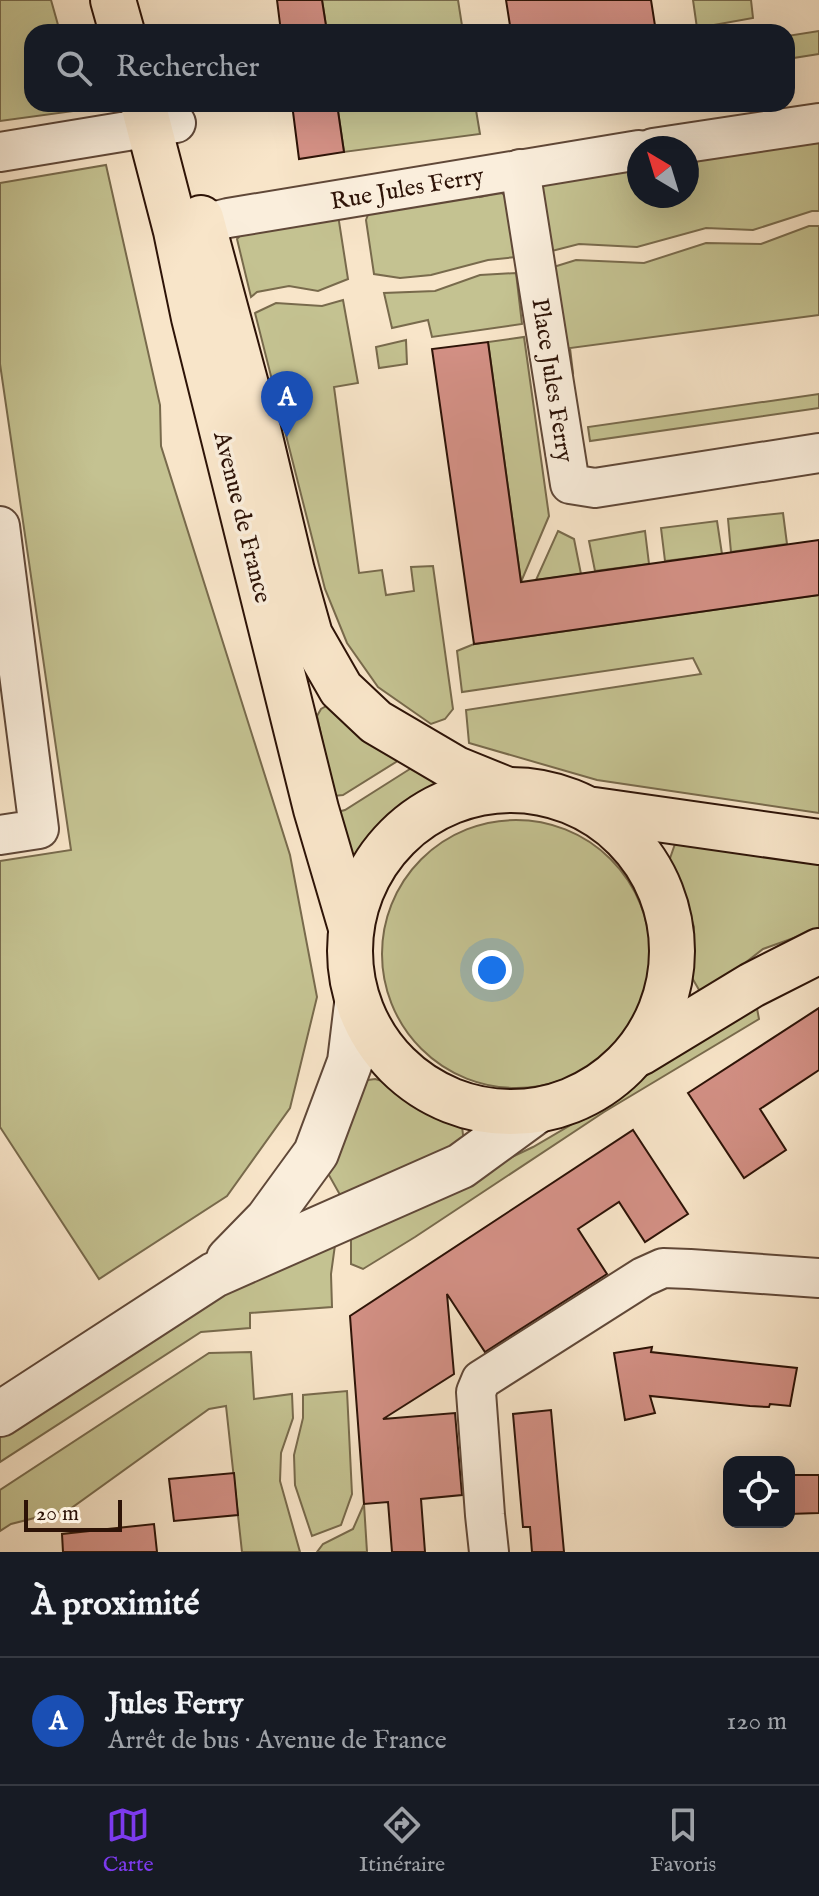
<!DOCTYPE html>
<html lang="fr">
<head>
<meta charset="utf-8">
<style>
  :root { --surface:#171b24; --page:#242831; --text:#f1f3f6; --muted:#9ea1a6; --line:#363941; --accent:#7c3aed }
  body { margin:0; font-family:"IM FELL English",serif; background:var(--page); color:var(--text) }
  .controls { position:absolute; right:24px; bottom:24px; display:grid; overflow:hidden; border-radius:16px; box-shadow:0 8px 32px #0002 }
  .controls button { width:72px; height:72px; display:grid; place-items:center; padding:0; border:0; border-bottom:2px solid var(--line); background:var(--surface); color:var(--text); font:40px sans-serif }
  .compass { position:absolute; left:627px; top:136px; width:72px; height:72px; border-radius:50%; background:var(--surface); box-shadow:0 8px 32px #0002; rotate:322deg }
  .scale { position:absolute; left:24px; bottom:20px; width:98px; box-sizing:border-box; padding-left:8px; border:4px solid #2d1307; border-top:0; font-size:22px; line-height:28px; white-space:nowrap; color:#2d1307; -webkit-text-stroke:6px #faeedc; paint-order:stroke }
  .you { position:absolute; left:492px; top:970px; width:28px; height:28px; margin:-20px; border:6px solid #fff; border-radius:50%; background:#1a73e8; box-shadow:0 0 0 12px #1a73e833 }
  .badge { display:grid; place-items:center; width:52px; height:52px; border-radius:50%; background:var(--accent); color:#fff; font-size:26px; font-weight:700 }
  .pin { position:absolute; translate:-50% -66px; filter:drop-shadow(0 2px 4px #0008) }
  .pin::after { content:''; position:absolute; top:42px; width:28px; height:24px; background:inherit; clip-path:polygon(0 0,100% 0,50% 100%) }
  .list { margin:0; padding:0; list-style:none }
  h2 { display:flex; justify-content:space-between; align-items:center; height:104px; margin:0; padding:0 32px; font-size:34px }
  h2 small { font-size:26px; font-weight:400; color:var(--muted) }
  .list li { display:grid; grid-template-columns:52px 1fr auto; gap:24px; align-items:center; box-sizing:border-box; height:128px; padding:0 32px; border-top:2px solid var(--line) }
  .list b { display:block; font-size:30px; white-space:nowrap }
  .list p { margin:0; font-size:26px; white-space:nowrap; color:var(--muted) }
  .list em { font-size:26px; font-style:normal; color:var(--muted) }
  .icon { flex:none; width:44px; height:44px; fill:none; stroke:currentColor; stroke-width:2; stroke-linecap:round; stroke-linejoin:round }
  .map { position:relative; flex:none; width:819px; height:1552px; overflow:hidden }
  .search { position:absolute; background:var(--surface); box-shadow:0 8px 32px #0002; left:24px; right:24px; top:24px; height:88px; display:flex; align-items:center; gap:20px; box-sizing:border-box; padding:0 28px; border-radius:24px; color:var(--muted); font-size:30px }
  .sheet { height:232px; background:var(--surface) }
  nav { display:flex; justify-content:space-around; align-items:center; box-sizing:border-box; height:112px; border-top:2px solid var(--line); background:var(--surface); font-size:22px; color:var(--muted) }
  nav a { display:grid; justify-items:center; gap:4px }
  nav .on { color:var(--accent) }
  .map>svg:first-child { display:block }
  .green { fill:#c4c291; stroke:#786a4c; stroke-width:2 }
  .building { fill:#d39085; stroke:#2d1307; stroke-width:2 }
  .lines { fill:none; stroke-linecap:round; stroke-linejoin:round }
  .minor-casing { stroke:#604838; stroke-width:42 }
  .tertiary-casing { stroke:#604838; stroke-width:48 }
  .primary-casing { stroke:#2d1307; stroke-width:48 }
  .minor { stroke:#faeedc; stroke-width:38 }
  .tertiary { stroke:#faeedc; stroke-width:44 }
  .primary { stroke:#f8e5c9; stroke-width:44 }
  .labels { text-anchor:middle; stroke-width:7; stroke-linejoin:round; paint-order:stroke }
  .street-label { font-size:24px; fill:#2d1307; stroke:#faeedc }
</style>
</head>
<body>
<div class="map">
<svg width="819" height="1552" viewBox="0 0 819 1552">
  <rect width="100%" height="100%" fill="#f8e5c9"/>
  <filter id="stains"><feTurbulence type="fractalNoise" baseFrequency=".0025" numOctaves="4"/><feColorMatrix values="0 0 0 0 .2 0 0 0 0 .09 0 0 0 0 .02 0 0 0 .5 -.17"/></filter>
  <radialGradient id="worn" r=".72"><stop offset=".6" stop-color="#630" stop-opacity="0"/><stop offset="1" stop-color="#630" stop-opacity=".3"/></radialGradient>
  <g class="green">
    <polygon points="0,0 51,0 60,32 32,32 32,104 79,104 81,110 0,121"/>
    <polygon points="322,0 458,0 463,32 327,32"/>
    <polygon points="693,0 751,0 753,18 697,28"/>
    <polygon points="819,31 819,54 787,59 787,36"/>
    <polygon points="337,104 475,104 480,134 344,152"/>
    <polygon points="819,138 819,211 812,211 753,230 706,228 637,247 579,244 544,253 535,188 547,178 639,164 639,196 687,196 687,157"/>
    <polygon points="106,165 160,405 161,446 290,855 317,997 290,1108 227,1196 99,1279 0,1127 0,861 71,850 0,364 0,183"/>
    <polygon points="477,188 480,197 501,192 505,196 516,257 488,260 431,275 400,278 374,274 366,220 370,209"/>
    <polygon points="338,215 348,279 318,291 289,286 257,292 251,297 237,239 247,228"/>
    <polygon points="809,226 819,226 819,315 570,348 573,373 567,371 547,269 576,260 644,263 706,243 761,244"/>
    <polygon points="516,273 522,324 432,337 428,320 392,328 384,293 435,291 480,275"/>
    <polygon points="343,300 358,383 334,387 359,573 382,570 386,595 414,591 411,567 433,566 453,709 445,719 431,724 378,687 347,643 325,589 255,313 276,303 322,306"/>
    <polygon points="524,337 549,516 521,582 488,342"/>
    <polygon points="406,340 407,364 379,368 376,347"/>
    <polygon points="819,394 819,408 590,441 588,427"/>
    <polygon points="783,513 787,544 731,552 728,519"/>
    <polygon points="717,521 722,554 665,561 661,528"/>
    <polygon points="558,531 574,539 581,574 536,580"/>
    <polygon points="645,531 649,564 595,571 589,541"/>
    <polygon points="819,595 819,813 597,780 469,743 466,710 701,674 693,658 462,692 457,651 474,644"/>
    <polygon points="330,704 400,757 396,762 343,795 334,796 317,716 321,709"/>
    <polygon points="413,767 439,777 438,784 392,819 347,864 337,812 345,810"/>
    <circle cx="516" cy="954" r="134"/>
    <polygon points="698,843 819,858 819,929 763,949 745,963 746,982 702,995 691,976 694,927 677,875 668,864 675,844"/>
    <polygon points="756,1003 759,1019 604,1112 415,1237 363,1269 351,1264 351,1237 362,1228 533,1147 615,1099 682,1037"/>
    <polygon points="375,1079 386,1082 415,1105 462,1126 464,1144 344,1202 325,1168 361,1081"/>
    <polygon points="335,1245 331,1274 332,1307 250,1313 250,1328 201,1332 0,1462 0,1435 219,1292"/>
    <polygon points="251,1352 254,1399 292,1394 293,1418 281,1453 280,1481 300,1552 242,1552 226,1406 209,1409 70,1509 11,1524 0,1531 0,1490 209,1353"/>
    <polygon points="347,1391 352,1494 341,1525 312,1536 295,1485 294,1455 303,1418 303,1395"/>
    <polygon points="364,1504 367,1552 317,1552 323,1544 353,1529"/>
  </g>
  <g class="building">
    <polygon points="277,0 322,0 327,32 281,32"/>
    <polygon points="506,0 651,0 656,32 511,32"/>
    <polygon points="292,104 337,104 344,152 299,159"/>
    <polygon points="488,342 521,582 819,540 819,595 474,644 432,349"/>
    <polygon points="819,1008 819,1070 760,1109 786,1150 744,1178 688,1093"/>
    <polygon points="633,1130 688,1214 645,1242 619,1202 578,1229 607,1274 485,1352 447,1294 454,1374 383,1419 455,1413 462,1495 421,1499 425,1552 392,1552 388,1502 364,1504 350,1316"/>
    <polygon points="652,1347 651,1352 797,1368 790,1406 770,1404 769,1407 750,1406 650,1396 655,1413 625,1420 614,1353"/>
    <polygon points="551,1410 564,1552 532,1552 530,1527 523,1527 513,1414"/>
    <polygon points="234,1473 238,1515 174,1521 169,1479"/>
    <polygon points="789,1475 819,1475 819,1513 789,1514"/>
    <polygon points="154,1524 157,1552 63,1552 62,1534"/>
  </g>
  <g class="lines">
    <defs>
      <g id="minor">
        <polyline points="653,148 819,123"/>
        <polyline points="0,152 176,123"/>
        <polyline points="520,169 570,484 595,488 819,453"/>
        <polyline points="176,231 228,218 639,150"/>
        <polyline points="0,526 39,829 0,835"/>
        <polyline points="489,1552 485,1515 476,1392 481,1380 643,1277 663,1268 690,1269 819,1278"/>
      </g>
      <g id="tertiary">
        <polyline points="229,1259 268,1219 316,1153 350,1062 357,1004"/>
        <polyline points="0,1414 214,1275 461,1166 535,1112"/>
      </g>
      <g id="primary">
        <polyline points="113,0 122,32"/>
        <polyline points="143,104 176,231 194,318 316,809 351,928"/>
        <polyline points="201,218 259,433 292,571 310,635 341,689 376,722 456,769 503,788"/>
        <circle cx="511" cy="951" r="161"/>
        <polyline points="594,810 819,842"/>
        <polyline points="640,1053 752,985 819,951"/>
      </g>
    </defs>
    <use href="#minor" class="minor-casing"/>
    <use href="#tertiary" class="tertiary-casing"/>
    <use href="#primary" class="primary-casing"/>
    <use href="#minor" class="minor"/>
    <use href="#tertiary" class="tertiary"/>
    <use href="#primary" class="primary"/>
  </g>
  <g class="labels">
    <g class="street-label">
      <text transform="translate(407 188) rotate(-10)" y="8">Rue Jules Ferry</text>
      <text transform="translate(553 380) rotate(81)" y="8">Place Jules Ferry</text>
      <text transform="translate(243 517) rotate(76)" y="8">Avenue de France</text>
    </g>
  </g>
  <rect width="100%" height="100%" filter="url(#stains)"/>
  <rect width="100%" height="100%" fill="url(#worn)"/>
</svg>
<div class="controls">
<button><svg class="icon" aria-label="locate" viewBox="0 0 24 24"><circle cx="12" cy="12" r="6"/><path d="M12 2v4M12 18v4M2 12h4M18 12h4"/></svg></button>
</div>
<svg class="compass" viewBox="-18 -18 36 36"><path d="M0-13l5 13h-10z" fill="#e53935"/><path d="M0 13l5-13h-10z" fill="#9ea1a6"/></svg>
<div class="scale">20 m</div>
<div class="you"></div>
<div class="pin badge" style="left:287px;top:437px;background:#1a4fb4">A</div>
<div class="search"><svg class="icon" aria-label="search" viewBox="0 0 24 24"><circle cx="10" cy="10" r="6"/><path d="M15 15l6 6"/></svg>Rechercher</div>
</div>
<section class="sheet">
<h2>À proximité<small></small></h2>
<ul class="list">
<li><span class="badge" style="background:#1a4fb4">A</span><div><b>Jules Ferry</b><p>Arrêt de bus · Avenue de France</p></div><em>120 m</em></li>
</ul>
</section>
<nav>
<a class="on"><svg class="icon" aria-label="map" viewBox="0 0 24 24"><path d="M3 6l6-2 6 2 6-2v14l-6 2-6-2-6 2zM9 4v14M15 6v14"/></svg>Carte</a>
<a><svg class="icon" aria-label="directions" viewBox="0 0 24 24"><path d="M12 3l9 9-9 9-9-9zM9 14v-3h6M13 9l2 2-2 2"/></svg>Itinéraire</a>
<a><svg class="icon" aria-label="saved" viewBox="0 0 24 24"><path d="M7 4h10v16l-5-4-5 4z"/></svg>Favoris</a>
</nav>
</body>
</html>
